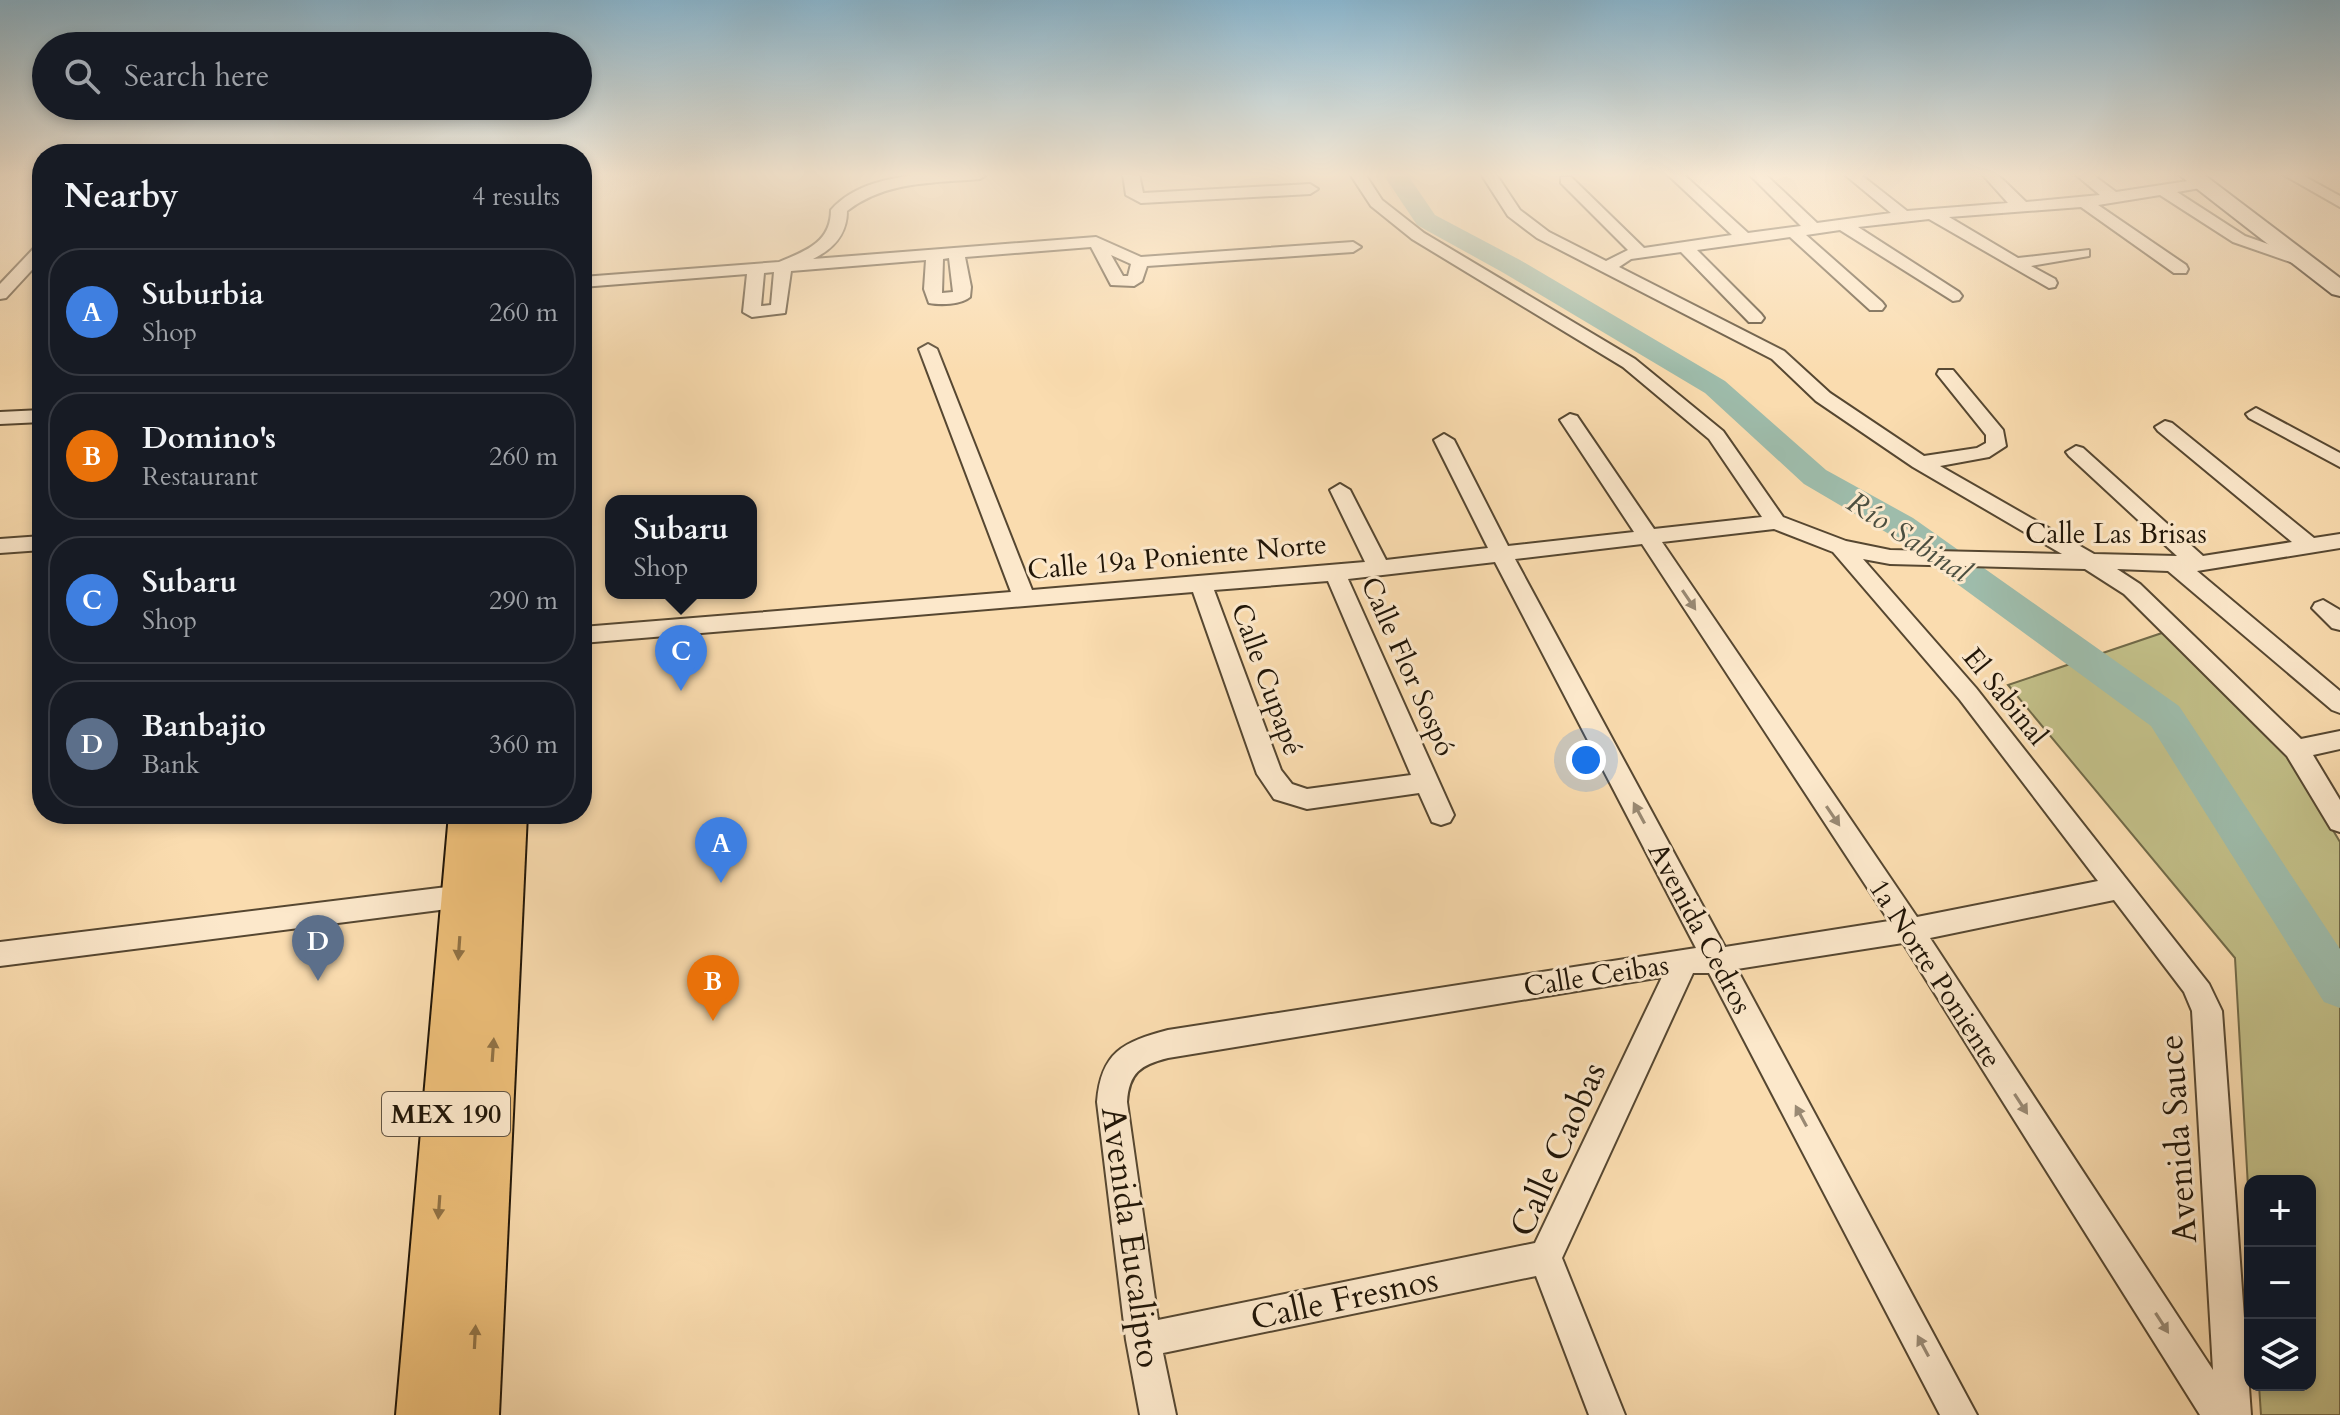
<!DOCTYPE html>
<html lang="en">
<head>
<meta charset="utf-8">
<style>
  :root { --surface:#171b24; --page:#20242c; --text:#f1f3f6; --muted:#9ea1a6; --line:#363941; --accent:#2563eb }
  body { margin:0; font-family:Cardo,serif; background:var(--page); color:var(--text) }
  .controls { position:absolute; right:24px; bottom:24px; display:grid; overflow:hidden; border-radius:16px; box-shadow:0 4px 12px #0003 }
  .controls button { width:72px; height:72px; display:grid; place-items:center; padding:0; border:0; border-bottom:2px solid var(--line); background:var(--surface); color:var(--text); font:40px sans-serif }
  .you { position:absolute; left:1586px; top:760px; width:28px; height:28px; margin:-20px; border:6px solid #fff; border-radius:50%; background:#1a73e8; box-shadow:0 0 0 12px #1a73e833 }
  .badge { display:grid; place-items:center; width:52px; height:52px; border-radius:50%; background:var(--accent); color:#fff; font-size:26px; font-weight:700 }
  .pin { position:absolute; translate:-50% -66px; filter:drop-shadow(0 2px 4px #0008) }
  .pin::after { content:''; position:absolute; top:42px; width:28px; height:24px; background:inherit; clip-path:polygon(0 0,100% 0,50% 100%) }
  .popup { position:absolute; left:605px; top:495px; width:152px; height:104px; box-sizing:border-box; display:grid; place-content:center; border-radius:16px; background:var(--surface); filter:drop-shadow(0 2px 6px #0005); font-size:26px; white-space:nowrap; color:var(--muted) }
  .popup b { font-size:30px; color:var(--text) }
  .popup::after { content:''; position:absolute; left:50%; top:100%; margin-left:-16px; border:16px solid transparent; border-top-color:var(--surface) }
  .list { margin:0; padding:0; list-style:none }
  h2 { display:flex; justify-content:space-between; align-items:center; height:104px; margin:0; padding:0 32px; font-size:34px }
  h2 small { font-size:26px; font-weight:400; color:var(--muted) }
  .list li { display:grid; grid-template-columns:52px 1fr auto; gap:24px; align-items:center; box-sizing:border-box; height:128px; margin:0 16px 16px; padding:0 16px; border:2px solid var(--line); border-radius:32px }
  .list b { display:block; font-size:30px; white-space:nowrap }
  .list p { margin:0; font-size:26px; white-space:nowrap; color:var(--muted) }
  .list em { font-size:26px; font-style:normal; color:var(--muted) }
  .icon { flex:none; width:44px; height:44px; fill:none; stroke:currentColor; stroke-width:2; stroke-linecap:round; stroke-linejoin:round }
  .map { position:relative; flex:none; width:2340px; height:1415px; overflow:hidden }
  .search { position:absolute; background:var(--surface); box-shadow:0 4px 12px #0003; left:32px; top:32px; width:560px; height:88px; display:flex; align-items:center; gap:20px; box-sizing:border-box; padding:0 28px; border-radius:44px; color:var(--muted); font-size:30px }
  .panel { position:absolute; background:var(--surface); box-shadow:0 4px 12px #0003; left:32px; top:144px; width:560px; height:680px; border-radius:32px }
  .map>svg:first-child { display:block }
  .green { fill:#c2bf88; stroke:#716a48; stroke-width:2 }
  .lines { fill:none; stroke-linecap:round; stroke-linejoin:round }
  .river { fill:#9ebcab; fill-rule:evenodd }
  .minor-casing { stroke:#564731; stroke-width:4 }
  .secondary-casing { stroke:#201507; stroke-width:4 }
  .primary-casing { stroke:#201507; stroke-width:4 }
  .minor { fill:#fce8cb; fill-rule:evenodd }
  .secondary { fill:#fce8cb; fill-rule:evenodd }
  .primary { fill:#edbe78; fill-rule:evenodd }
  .oneway { fill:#998973 }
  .oneway2 { fill:#917245 }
  .labels { text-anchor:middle; stroke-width:6; stroke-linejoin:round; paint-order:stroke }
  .shield { fill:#fce8cb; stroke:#625442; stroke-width:2 }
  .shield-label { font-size:26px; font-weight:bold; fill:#201507 }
  .street-label { font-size:28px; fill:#201507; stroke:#fce8cb }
  .water-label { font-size:30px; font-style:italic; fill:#4c4f40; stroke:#fce8cb }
  .near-street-label { font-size:34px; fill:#201507; stroke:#fce8cb }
</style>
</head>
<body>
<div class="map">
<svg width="2340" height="1415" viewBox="0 0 2340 1415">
  <rect width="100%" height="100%" fill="#fadcaf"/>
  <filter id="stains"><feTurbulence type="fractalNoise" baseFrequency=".0025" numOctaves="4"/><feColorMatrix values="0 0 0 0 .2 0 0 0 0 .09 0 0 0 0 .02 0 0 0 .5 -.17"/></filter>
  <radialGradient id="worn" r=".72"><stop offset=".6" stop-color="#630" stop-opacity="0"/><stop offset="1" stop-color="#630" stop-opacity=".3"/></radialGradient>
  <polygon class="green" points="2165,632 2282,745 2340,842 2340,1415 2261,1415 2259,1385 2310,1385 2310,1181 2250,1181 2250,1222 2235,958 2008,685"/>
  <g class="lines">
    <polygon class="river" points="1383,174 1407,174 1435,215 1520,260 1725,381 1826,470 1913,518 2179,706 2340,949 2340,1008 2324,1002 2151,726 1889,534 1804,484 1705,393 1502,272 1417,225"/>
    <defs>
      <g id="minor">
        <path d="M922,174H987L980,179C933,183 885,181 847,211C847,235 833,249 813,259L1096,237L1141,257L1353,242L1361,247L1353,252L1147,266L1142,281L1134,286L1111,285L1091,247L965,257L971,287L970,297C961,305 940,305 929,303L924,289L926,260L791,271L785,313L752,317L743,312L747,274L582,287V277L779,262C806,251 831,242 831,210C854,184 890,178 922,174ZM1111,255L1131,264L1128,276H1123ZM949,258L953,292L942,293L943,259ZM774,272L771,305L761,306L764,273Z"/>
        <polygon points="1123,174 1139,174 1143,193 1310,184 1318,189 1310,194 1141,203 1126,195"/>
        <path d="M1350,174H1365L1382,200L1424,233L1635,359L1723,431L1783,517L1846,541L1890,550L2062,554L1913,467L1816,401L1772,359L1537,238L1508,216L1481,174H1496L1520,210L1549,232L1606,261L1628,250L1561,183V177H1571L1644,248L1732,235L1667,174H1683L1748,233L1801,226L1749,174H1765L1817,223L1891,213L1844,174H1860L1907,211L2008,203L1982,174H1997L2026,202L2100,195L2075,174H2092L2116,192L2201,179L2206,181V187L2177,192L2245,236L2305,257L2307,260L2299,265L2233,242L2160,195L2098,205L2186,265L2188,269L2186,273H2174L2081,207L1949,217L2018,258L2089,250V256L2031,266L2055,279L2057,283L2055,287L2049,288L1929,219L1858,227L1959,292L1962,296L1959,300L1953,301L1840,230L1806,235L1882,302L1885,306L1882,310H1870L1790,237L1697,250L1761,314L1764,318L1761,322H1749L1681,252L1631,259L1619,267L1784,351L1830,393L1924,456L1977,448L1986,443V435L1937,374L1939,370H1953L2003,430L2006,446L1989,457L1940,466L2094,554L2177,556L2069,456L2066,452L2076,446L2083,448L2203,556L2292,542L2158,431L2155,427L2165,421L2172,423L2314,538L2340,534V548L2197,571L2340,691V713L2332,710L2168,571L2117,569L2140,584L2301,739L2340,731V749L2313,755L2340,800V832L2331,829L2287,756L2124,594L2085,569L1890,564L1863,559L1976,688L2209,984L2222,1011L2251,1415H2200L1903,943L1737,969L1977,1415H1940L1709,973H1693L1562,1258L1625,1415H1589L1536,1276L1163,1353L1176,1415H1140L1126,1340L1097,1102C1101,1052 1123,1042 1168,1030L1696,948L1495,562L1348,579L1454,815L1450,822L1441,825L1432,822L1419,793L1307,809L1274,799L1257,774L1193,592L582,643V627L1011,592L919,349L928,344L937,349L1032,590L1365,562L1330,490L1340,484L1350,490L1386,560L1488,548L1434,440L1444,434L1454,440L1508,546L1634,532L1560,420L1570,414L1577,416L1654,529L1762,517L1709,439L1623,367L1412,239L1371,206ZM1774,529L1833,552L1960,700L2098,881L1917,917L1662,542ZM1642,544L1889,921L1725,947L1515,559ZM1328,581L1411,775L1307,789L1292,784L1281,770L1214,590ZM2114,900L2184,992L2192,1011L2213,1370L1930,938ZM1662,977L1535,1243L1158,1320L1127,1102C1129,1073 1140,1065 1168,1058Z"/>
        <polygon points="2282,174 2300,174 2340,196 2340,207"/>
        <polygon points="42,244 42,259 6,298 0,299 0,284 36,246"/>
        <polygon points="2256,408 2340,453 2340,467 2249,418 2246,414"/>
        <polygon points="42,410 42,422 0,424 0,412"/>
        <polygon points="42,536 42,550 0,553 0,539"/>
        <polygon points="2323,600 2340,610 2340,630 2332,628 2312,608 2315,603"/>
        <polygon points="463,885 473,888 477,896 473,904 463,907 0,966 0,942"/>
      </g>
      <polygon id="secondary" points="2178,174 2203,174 2340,278 2340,296 2332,294"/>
      <polygon id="primary" points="449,814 527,814 499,1415 396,1415"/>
    </defs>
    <use href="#minor" class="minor-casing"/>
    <use href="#secondary" class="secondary-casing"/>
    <use href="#primary" class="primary-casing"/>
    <use href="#minor" class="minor"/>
    <use href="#secondary" class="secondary"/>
    <use href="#primary" class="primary"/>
  </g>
  <defs><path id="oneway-solid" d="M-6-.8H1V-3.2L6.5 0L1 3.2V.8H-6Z" transform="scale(2)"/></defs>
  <g class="oneway">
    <use href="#oneway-solid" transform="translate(1689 600) rotate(56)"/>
    <use href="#oneway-solid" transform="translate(1639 813) rotate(-118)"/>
    <use href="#oneway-solid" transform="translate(1833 816) rotate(56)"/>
    <use href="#oneway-solid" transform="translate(2021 1104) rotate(57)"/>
    <use href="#oneway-solid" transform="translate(1801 1116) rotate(-118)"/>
    <use href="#oneway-solid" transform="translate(2162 1323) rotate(57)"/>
    <use href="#oneway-solid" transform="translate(1923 1346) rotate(-118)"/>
  </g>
  <g class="oneway2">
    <use href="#oneway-solid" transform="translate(459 948) rotate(94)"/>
    <use href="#oneway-solid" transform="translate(493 1050) rotate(-86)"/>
    <use href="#oneway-solid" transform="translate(439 1207) rotate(94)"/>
    <use href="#oneway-solid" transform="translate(475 1337) rotate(-87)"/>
  </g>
  <linearGradient id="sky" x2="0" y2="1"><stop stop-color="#8ab7d0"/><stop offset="0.47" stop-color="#fdefdb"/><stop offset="1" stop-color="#fdefdb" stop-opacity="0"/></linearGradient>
  <rect width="2340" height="372" fill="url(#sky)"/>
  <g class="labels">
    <rect class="shield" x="382" y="1092" width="128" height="44" rx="6"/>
    <g class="shield-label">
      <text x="446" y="1123">MEX 190</text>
    </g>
    <g class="street-label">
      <text x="2116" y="543">Calle Las Brisas</text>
      <text transform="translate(1177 556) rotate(-5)" y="10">Calle 19a Poniente Norte</text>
      <text transform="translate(1409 666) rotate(66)" y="10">Calle Flor Sospó</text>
      <text transform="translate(1268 679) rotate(70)" y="10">Calle Cupapé</text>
      <text transform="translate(2006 696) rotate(51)" y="10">El Sabinal</text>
      <text transform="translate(1701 928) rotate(62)" y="10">Avenida Cedros</text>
      <text transform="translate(1936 973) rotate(57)" y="10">1a Norte Poniente</text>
      <text transform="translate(1596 975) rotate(-9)" y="10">Calle Ceibas</text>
    </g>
    <g class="water-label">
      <text transform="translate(1909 537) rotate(33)" y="10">Río Sabinal</text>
    </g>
    <g class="near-street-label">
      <text transform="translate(2177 1139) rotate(-94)" y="12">Avenida Sauce</text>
      <text transform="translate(1557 1149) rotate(-66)" y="12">Calle Caobas</text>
      <text transform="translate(1132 1237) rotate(82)" y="12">Avenida Eucalipto</text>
      <text transform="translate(1344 1298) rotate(-12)" y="12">Calle Fresnos</text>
    </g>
  </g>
  <rect width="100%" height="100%" filter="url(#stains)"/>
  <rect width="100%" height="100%" fill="url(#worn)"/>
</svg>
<div class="controls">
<button>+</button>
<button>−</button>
<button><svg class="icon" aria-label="layers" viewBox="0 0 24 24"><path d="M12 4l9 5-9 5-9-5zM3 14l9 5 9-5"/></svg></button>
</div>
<div class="you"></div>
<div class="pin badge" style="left:721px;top:883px;background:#3f7fe0">A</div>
<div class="pin badge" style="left:713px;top:1021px;background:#e8710a">B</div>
<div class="pin badge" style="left:681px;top:691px;background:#3f7fe0">C</div>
<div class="popup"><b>Subaru</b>Shop</div>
<div class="pin badge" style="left:318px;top:981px;background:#5c6f8a">D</div>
<div class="search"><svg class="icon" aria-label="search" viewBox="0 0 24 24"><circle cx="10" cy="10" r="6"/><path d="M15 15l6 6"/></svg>Search here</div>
<section class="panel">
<h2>Nearby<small>4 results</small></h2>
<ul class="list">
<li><span class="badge" style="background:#3f7fe0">A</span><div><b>Suburbia</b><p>Shop</p></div><em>260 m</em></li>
<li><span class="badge" style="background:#e8710a">B</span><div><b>Domino's</b><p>Restaurant</p></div><em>260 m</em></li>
<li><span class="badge" style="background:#3f7fe0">C</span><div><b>Subaru</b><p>Shop</p></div><em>290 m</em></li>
<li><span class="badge" style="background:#5c6f8a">D</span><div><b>Banbajio</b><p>Bank</p></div><em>360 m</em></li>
</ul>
</section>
</div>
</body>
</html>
